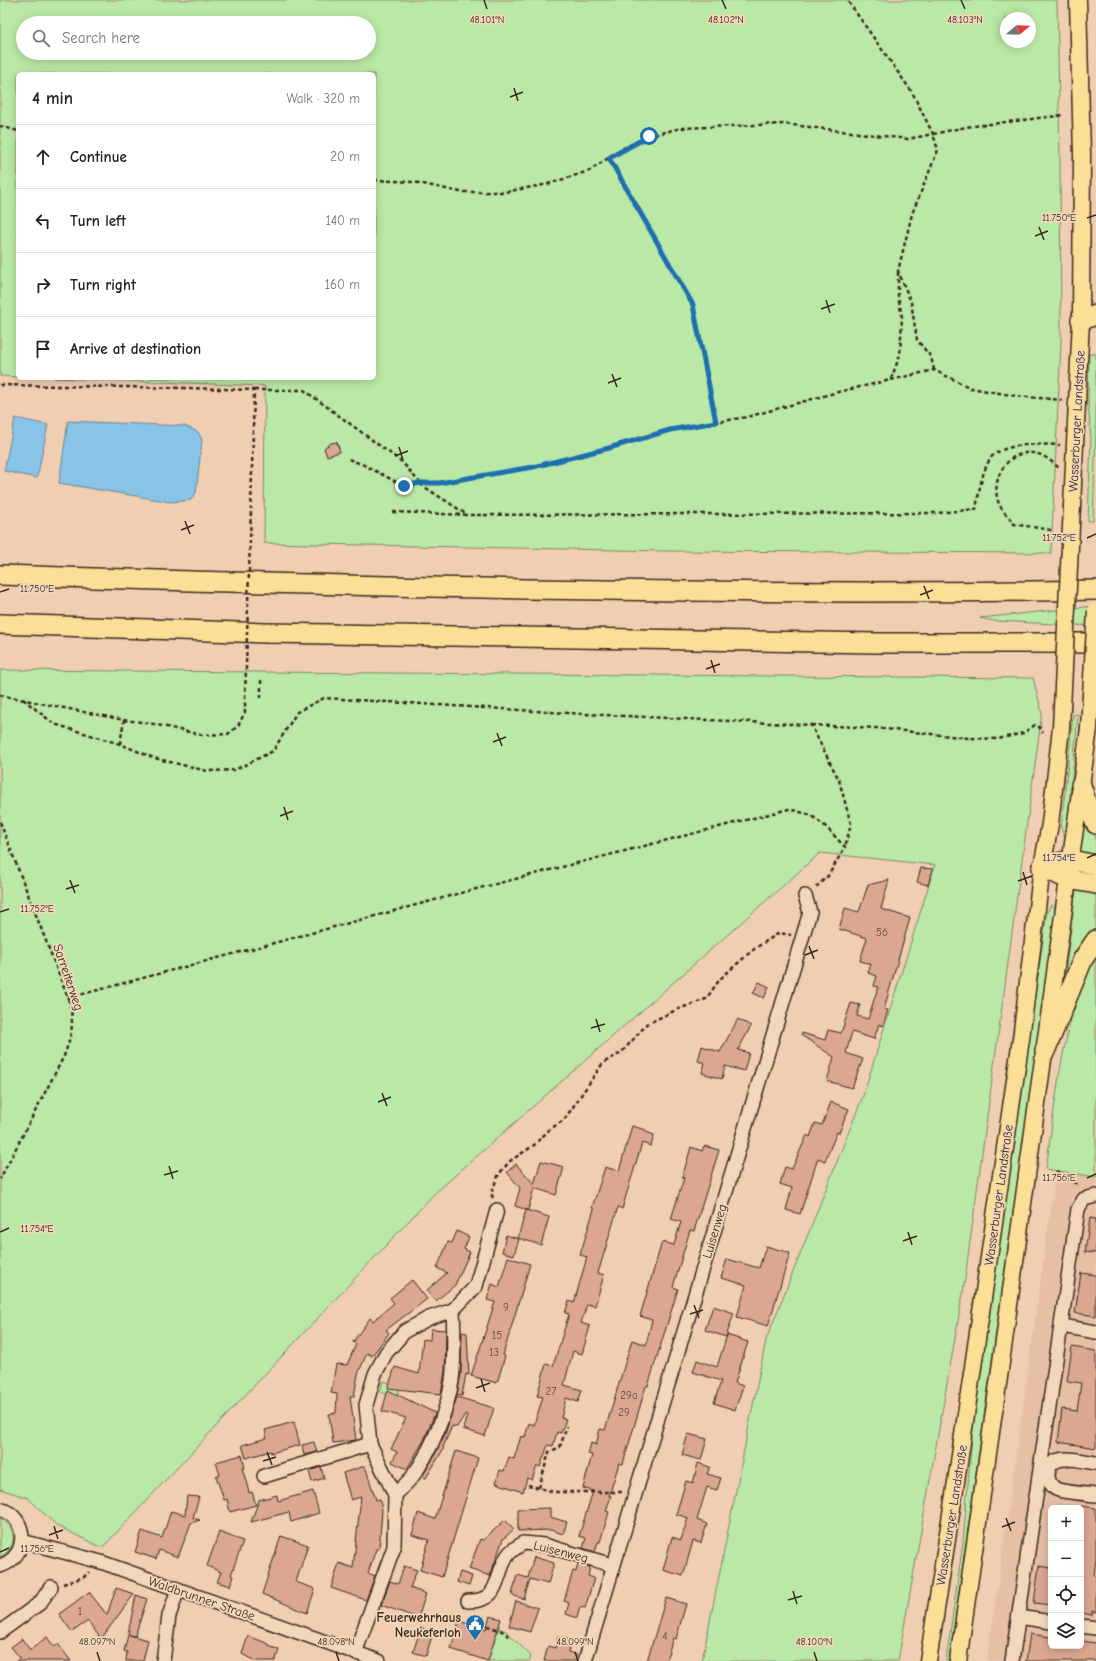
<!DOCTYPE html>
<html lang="en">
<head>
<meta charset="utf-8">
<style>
  :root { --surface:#fff; --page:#f2f2f2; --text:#222; --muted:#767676; --line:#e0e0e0 }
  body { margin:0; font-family:"Comic Neue",sans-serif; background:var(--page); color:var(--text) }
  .controls { position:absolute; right:12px; bottom:12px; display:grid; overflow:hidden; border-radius:6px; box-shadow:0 2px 10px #0003 }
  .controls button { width:36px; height:36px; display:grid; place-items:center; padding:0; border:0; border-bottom:1px solid var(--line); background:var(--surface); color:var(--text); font:20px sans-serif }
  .compass { position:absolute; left:1000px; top:12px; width:36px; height:36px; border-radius:50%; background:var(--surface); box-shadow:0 2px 10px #0003; rotate:71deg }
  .stop { position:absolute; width:12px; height:12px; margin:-9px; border:3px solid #1f6fb2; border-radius:50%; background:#fff }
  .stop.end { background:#1f6fb2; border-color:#fff; box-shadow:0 1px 4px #0008 }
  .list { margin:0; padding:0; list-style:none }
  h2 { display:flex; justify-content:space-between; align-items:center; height:52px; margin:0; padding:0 16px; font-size:17px }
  h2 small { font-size:13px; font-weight:400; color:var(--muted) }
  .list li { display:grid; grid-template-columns:26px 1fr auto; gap:12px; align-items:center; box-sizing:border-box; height:64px; padding:0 16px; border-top:1px solid var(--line) }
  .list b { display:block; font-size:15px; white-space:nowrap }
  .list em { font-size:13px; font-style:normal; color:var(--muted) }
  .icon { flex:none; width:22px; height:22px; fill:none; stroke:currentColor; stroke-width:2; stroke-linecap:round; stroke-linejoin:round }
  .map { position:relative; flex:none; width:1096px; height:1661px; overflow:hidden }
  .search { position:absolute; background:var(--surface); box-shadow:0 2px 10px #0003; left:16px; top:16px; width:360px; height:44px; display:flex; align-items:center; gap:10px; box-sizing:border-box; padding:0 14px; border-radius:22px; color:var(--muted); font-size:15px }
  .panel { position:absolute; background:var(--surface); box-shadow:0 2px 10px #0003; left:16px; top:72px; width:360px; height:308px; border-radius:6px }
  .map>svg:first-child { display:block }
  .built { fill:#e6bfa5; fill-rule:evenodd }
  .green { fill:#bae8a6; stroke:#7a8962; fill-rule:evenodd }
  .water { fill:#88c4e8; stroke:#698697 }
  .building { fill:#dba790; stroke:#3b2a1e }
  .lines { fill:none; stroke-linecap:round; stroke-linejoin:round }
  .minor-casing { stroke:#3b2a1e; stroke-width:16 }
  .major-casing { stroke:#3b2a1e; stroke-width:19 }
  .highway-casing { stroke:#3b2a1e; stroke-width:22 }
  .path { stroke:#3b2a1e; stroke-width:2.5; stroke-dasharray:4 3; stroke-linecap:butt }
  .minor { stroke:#f3d7ba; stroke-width:13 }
  .major { stroke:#fbdf96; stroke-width:16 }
  .highway { stroke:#fbdf96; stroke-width:19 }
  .major-bridge-casing { stroke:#3b2a1e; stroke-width:19; stroke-linecap:butt }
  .path-bridge { stroke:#3b2a1e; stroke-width:2.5; stroke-dasharray:4 3; stroke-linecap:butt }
  .major-bridge { stroke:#fbdf96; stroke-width:16 }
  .route { stroke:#1f6fb2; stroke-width:5 }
  .ticks { fill:none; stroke:#3b2a1e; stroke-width:1.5 }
  .labels { text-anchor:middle; stroke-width:3.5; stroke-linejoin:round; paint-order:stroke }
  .number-label { font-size:11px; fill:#63493a }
  .street-label { font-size:13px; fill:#3b2a1e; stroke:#f3d7ba }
  .poi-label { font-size:13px; font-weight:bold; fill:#3b2a1e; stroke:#f3d7ba; text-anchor:end }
  .ticks-label { font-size:10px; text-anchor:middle; fill:#3b2a1e; stroke:#f3d7ba; stroke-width:3.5; stroke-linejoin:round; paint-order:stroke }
</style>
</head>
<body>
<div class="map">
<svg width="1096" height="1661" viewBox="0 0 1096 1661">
  <rect width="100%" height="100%" fill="#efceb2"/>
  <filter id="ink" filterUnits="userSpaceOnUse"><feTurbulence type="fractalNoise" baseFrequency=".025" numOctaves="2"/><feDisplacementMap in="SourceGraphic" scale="8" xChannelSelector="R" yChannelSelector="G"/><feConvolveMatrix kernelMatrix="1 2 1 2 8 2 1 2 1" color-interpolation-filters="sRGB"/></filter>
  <g filter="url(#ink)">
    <path class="built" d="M1056,1171L1096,1177V1661H987ZM1051,1508H1081V1646H1051Z"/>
    <g class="green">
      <path d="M0,0H1057L1060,158L1061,342L1051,553L665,551L264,543L265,386L54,378H374V74H18V377L0,376ZM1006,18H1030V42H1006ZM23,23H369V53H23Z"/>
      <polygon points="1089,354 1096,354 1096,430 1093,521 1088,521 1091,439 1088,403"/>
      <polygon points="1096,606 1096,626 994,621 980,618"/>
      <polygon points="0,670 1033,678 1042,713 963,1293 898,1661 702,1661 766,1340 863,1096 935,865 820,853 434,1194 102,1548 56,1525 28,1498 0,1489"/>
      <polygon points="1078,714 1067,829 1064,836 1061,828 1073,715"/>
      <polygon points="1084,814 1096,838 1096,856 1079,852"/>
      <polygon points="1076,888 1096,891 1096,928 1079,950 1070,976 1065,976"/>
      <polygon points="1051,905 1055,908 1055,919 949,1661 946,1661 963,1543 972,1436 1047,912"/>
      <path d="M1096,956V1177L1046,1169C1054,1112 1059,1055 1077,1000C1082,985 1087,970 1096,956Z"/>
      <polygon points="383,1381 400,1386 397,1397 380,1392"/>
      <path d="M0,1518C17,1527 18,1548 0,1557Z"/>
      <polygon points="498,1628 506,1631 531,1656 529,1661 488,1661"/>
    </g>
    <g class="water">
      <polygon points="15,418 48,425 37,478 4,471"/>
      <polygon points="68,421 185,426 198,432 202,440 196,493 191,500 171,502 59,483"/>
    </g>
    <g class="building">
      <polygon points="337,442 340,452 327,456 324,448 331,443"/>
      <polygon points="921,868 933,869 928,885 917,882"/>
      <polygon points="889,880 881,909 910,918 884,1009 888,1010 883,1026 879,1024 874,1039 852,1032 846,1053 863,1059 852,1088 827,1081 834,1057 801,1035 802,1033 825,1040 828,1030 841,1033 851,1003 860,1005 857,1016 868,1019 878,987 874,986 877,976 868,973 871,964 860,961 867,938 839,929 845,908 859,912 868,885"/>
      <polygon points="759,982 769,987 764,998 753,993"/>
      <polygon points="738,1019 751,1026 738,1050 749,1053 744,1071 725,1066 722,1079 702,1073 705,1063 698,1061 702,1046 720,1052"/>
      <polygon points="831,1102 849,1109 839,1133 837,1132 825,1161 818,1158 800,1214 786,1210 792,1188 780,1184 785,1167 792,1169 807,1135 810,1137 815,1123 822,1125"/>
      <polygon points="632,1126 646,1130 646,1132 654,1135 651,1146 642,1143 622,1209 618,1207 598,1273 604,1275 595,1306 587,1304 581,1323 590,1326 582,1354 573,1351 564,1385 582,1390 578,1402 566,1398 561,1418 566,1419 561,1433 557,1432 553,1446 548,1445 540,1467 537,1466 532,1480 527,1478 523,1492 496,1483 500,1470 504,1471 509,1457 514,1459 521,1436 525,1437 529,1423 534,1425 543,1397 537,1396 546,1364 553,1366 569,1314 565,1313 569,1301 574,1303 587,1257 580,1255 594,1209 592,1208 605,1167 619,1171"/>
      <polygon points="704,1146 719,1150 694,1231 690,1230 673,1287 678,1289 648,1386 646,1386 623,1464 619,1463 609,1496 611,1496 606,1511 609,1512 600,1542 598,1542 595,1552 583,1548 586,1538 579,1536 593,1491 583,1488 592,1455 588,1454 591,1443 596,1445 600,1429 605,1430 632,1340 646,1345 652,1320 640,1316 662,1242 674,1245 681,1222 671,1219 684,1178 682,1178 691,1147 702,1151"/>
      <polygon points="541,1161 564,1167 556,1195 534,1188 528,1210 515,1206 520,1188 507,1172 516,1164 534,1184"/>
      <polygon points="526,1210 549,1217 541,1245 518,1238"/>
      <polygon points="1090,1218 1096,1219 1096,1253 1085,1252"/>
      <polygon points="457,1231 469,1237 464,1249 470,1252 455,1285 436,1301 427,1290 447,1273 437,1268 448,1242 452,1243"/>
      <polygon points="506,1235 519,1239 514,1255 502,1252"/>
      <polygon points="766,1246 790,1253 768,1326 737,1317 746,1285 721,1278 727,1259 759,1268"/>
      <polygon points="508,1257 530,1264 503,1355 505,1356 497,1383 471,1376 495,1302 487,1300 492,1284 499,1287"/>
      <polygon points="1081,1273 1096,1275 1096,1316 1075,1313"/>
      <polygon points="412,1280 427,1299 386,1330 389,1333 372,1356 367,1353 358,1374 354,1396 350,1396 356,1440 333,1443 329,1414 336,1413 337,1394 331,1393 336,1364 347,1365 356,1344 353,1342 370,1318 373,1321 394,1303 390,1298"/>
      <polygon points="713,1306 734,1313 726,1337 705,1330"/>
      <polygon points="431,1329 446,1330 445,1371 441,1394 388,1388 395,1367 419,1374 423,1339 430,1340"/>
      <polygon points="462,1332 467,1333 469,1375 466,1374 462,1396 457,1395 461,1373"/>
      <polygon points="727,1335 748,1342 735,1383 743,1386 735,1410 714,1403 721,1381 693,1372 697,1360 717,1367"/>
      <polygon points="1072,1347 1096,1351 1096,1448 1058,1442 1062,1409 1077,1411 1081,1383 1067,1381"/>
      <polygon points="388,1390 435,1413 424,1440 407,1469 392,1462 397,1452 391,1449 406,1418 382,1411"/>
      <polygon points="457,1397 494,1408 485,1436 463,1429 467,1415 465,1414 457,1427 452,1426 443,1447 444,1448 426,1478 422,1477 432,1460 445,1434"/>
      <polygon points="294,1422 300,1445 271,1453 271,1451 246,1458 242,1445 267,1438 265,1430"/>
      <polygon points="688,1434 707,1439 701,1460 682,1455"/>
      <polygon points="314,1442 317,1452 304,1455 302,1445"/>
      <polygon points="456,1451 478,1458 442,1577 420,1570 429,1540 412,1535 418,1513 435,1519"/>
      <polygon points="242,1455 245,1468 242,1468 246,1481 249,1493 252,1492 256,1505 230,1512 227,1499 224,1500 216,1476 220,1475 216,1462"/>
      <polygon points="698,1463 710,1467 707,1474 721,1478 717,1490 707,1487 697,1520 707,1524 701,1543 693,1541 683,1576 663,1570 672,1537 681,1540 688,1518 676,1514 686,1481 693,1483"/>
      <polygon points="365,1466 376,1500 380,1499 382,1511 379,1549 376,1549 368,1573 375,1576 366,1600 331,1588 339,1563 353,1568 357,1533 361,1497 351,1500 343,1473"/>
      <polygon points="321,1467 324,1478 312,1482 309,1471"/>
      <polygon points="313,1491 319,1513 291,1522 289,1512 251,1522 259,1500 277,1495 278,1501"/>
      <polygon points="187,1496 199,1497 193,1518 200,1520 191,1523 178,1557 159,1550 156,1559 135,1552 142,1531 162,1538 171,1511 185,1515"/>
      <polygon points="1081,1506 1096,1508 1096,1559 1094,1575 1096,1576 1096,1612 1092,1611 1092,1615 1081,1613"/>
      <polygon points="550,1508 550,1517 567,1522 563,1534 551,1530 518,1531 518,1509"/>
      <polygon points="505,1520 514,1529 503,1539 490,1576 469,1569 480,1539 483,1540"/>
      <polygon points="219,1532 243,1541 231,1575 233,1576 230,1586 217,1582 221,1572 207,1566"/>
      <polygon points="281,1536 308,1545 296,1582 315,1589 307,1613 262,1594"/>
      <polygon points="534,1557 554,1563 548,1584 530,1579 524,1599 512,1595 517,1575 528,1578"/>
      <polygon points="578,1563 590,1567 588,1576 594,1578 585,1608 580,1607 577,1618 566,1614 569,1603 564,1601 573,1571 576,1572"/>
      <polygon points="404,1566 417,1570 410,1588 426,1594 418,1618 381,1605 390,1581 398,1584"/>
      <polygon points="1039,1566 1051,1568 1051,1605 1034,1603"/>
      <polygon points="460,1572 472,1576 469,1586 457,1582"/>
      <polygon points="116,1588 134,1594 101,1639 88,1621 72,1632 59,1614 89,1592 107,1615"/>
      <polygon points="136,1595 147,1599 135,1636 128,1634"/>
      <polygon points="666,1598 686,1604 676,1639 673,1638 666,1661 647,1661"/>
      <polygon points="516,1601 538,1608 530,1632 509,1626"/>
      <polygon points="490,1616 501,1619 488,1661 451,1649 459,1621 486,1629"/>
      <polygon points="421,1628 433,1632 426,1656 413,1652"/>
      <polygon points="1030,1634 1051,1637 1051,1646 1081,1646 1081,1641 1096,1643 1096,1661 1026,1661"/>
      <polygon points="128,1635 148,1640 143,1661 126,1661 127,1652 124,1651"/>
      <polygon points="248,1636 269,1644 269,1646 279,1650 275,1661 255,1661 242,1654"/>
      <polygon points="47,1637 54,1647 58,1644 71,1661 16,1661 20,1658 11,1647 22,1639 30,1650"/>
      <polygon points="558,1637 571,1640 568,1652 578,1655 577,1661 544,1661 548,1646 555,1648"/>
    </g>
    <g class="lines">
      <defs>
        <g id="minor">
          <polyline points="1062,1326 1096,1332"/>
          <path d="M1096,1463C1081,1461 1048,1450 1048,1476C1048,1481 1052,1487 1056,1489C1062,1492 1088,1494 1096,1495"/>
          <polyline points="264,1476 370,1444"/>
          <path d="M395,1495C401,1489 407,1483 412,1477C431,1452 447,1411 452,1381C455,1357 454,1333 453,1310"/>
          <path d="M0,1509C29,1517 29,1557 0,1566"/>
          <polyline points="22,1541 101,1562 379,1661"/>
          <path d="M468,1601C502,1602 494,1574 508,1555C511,1550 519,1546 523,1543L544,1545L612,1565"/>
          <polyline points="1019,1617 1051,1622"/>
          <polyline points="1081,1626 1096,1628"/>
          <polyline points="0,1632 40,1603 51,1587"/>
          <polyline points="355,1653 394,1547 395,1495 370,1444 366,1405 375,1374 386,1353 405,1331 429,1318 453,1310 476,1286 497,1210"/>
          <polyline points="163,1661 169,1616 178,1589"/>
          <polyline points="585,1661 810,912 805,896"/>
          <polyline points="1012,1661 1078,1209 1084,1199 1096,1196"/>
        </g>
        <g id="major">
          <polyline points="1072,506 1081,320 1082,155 1078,0"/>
          <polyline points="928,1661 958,1469 1021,1039 1042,867 1050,824 1061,728"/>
          <polyline points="958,1661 999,1377 1089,728"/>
        </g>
        <g id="highway">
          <polyline points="1081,320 1096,315"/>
          <path d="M0,575C365,587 731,596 1096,590"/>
          <polyline points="0,624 267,633 877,643 1096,643"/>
          <polyline points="1081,785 1087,805 1096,824"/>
          <polyline points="1042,867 1068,879 1096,884"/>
          <polyline points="1042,867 1071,860 1096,865"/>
          <polyline points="1045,1051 1083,959 1096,940"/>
        </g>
      </defs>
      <use href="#minor" class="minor-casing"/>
      <use href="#major" class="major-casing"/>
      <use href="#highway" class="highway-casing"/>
      <g class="path">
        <polyline points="0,126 18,131"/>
        <polyline points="609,158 693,305 716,422"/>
        <polyline points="374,180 414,182 460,192 505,192 548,184 589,171 620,150 649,136 681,128 784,124 908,139 933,134 912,92 847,0"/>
        <polyline points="934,370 931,357 917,340 911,302 898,271 912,214 938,150 933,134 966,127 1064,115"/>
        <polyline points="891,379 900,355 902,317 898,296 898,272"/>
        <polyline points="0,385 186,388 254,390 251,509"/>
        <polyline points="254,390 304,390 402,462 420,483 404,486 364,465 348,459"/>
        <polyline points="420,483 439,483 533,467 609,448 669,430 747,417 838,392 934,370 971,388 1016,396 1062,400"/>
        <polyline points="420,484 466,514"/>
        <path d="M393,512L467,515L937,513L976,509C979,493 981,474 990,459C1001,442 1042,444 1060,445"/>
        <path d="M1051,530L1014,524C1009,517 1000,509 998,501C991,479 1007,450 1033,453C1044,454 1052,462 1059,468"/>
        <polyline points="0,695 124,720 149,723 202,735 228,734 238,726 245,712 245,698"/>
        <polyline points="261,698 261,680"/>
        <polyline points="23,699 54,724 120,744 154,758 207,771 235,770 273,751 297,712 324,698 584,714 811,725 839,780 851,824 845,847"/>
        <polyline points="811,725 876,728 968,738 998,739 1023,733 1035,725 1039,727 1043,733"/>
        <polyline points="120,744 124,720"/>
        <path d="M0,822L68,998C75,1022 72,1034 64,1056L0,1179"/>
        <polyline points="68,998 476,889 789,809 811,815 826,827 845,847 828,876 814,889"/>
        <polyline points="1056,1171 1080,1186"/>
        <polyline points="493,1198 491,1193 499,1174 510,1161 533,1146 550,1129 564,1120 603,1063 621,1053 647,1024 676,1010 706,999 720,979 754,949 779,933 791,935"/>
        <polyline points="528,1485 554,1492 623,1492"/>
        <polyline points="539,1488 549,1452 560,1447 567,1426"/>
        <polyline points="63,1584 84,1577 89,1572"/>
        <polyline points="478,1616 482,1624 502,1631 510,1637"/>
      </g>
      <use href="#minor" class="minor"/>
      <use href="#major" class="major"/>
      <use href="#highway" class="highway"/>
      <defs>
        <g id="major-bridge">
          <polyline points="1061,728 1072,506"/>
          <polyline points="1089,728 1096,611"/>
        </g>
      </defs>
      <use href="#major-bridge" class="major-bridge-casing"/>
      <polyline class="path-bridge" points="245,698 251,509"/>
      <use href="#major-bridge" class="major-bridge"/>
    </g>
  </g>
  <g class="lines" filter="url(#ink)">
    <polyline class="route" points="404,486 420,483 439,483 533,467 609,448 670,430 716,422 693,305 609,158 649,136"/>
  </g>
  <path class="ticks" d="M484,0L487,9M722,0L726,9M961,0L965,9M514,88L518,101M510,97L523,92M1087,218L1096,215M1039,227L1044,240M1035,236L1048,231M826,300L830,313M821,309L835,304M612,374L617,387M608,383L621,378M399,447L403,460M395,456L408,451M185,521L190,534M181,530L194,525M1087,538L1096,534M924,586L929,599M0,592L9,589M920,595L933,590M711,660L715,673M706,669L720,664M497,733L502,746M493,742L506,737M284,807L288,820M280,816L293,811M1087,858L1096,854M1023,872L1027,885M70,880L75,893M1018,881L1032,876M66,889L79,885M0,912L9,909M809,946L814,959M805,955L818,950M596,1019L600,1032M591,1028L605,1024M382,1093L387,1106M378,1102L391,1097M169,1166L173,1179M164,1175L178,1171M1087,1178L1096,1174M0,1232L9,1228M908,1232L912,1245M903,1241L917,1236M694,1305L699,1318M690,1314L703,1310M481,1379L485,1392M476,1388L490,1383M267,1452L272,1465M263,1461L276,1457M1006,1518L1011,1531M54,1526L58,1539M1002,1527L1015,1522M49,1535L63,1530M0,1552L9,1548M793,1591L797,1604M788,1600L802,1596M97,1652L100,1661M336,1652L339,1661M575,1652L578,1661M814,1652L817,1661"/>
  <defs>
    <symbol id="civic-pin" viewBox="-11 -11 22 30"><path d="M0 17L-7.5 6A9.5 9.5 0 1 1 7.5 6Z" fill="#1f6fb2" stroke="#f3d7ba"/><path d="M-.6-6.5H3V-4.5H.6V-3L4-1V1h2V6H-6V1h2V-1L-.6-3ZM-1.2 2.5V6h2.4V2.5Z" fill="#fff"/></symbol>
  </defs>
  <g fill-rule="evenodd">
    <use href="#civic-pin" x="464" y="1613" width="22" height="30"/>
  </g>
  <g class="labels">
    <g class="number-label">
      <text x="882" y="936">56</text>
      <text x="506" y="1311">9</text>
      <text x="497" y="1339">15</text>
      <text x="494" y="1356">13</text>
      <text x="551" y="1395">27</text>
      <text x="629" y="1399">29a</text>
      <text x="624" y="1416">29</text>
      <text x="80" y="1615">1</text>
      <text x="665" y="1640">4</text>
    </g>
    <g class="street-label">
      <text transform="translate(1076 421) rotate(-87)" y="5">Wasserburger Landstraße</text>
      <text transform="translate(69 977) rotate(71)" y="5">Sarreiterweg</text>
      <text transform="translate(998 1195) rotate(-82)" y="5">Wasserburger Landstraße</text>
      <text transform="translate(714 1231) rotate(-73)" y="5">Luisenweg</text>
      <text transform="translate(951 1515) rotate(-81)" y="5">Wasserburger Landstraße</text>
      <text transform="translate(561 1551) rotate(14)" y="5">Luisenweg</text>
      <text transform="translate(202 1598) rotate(19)" y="5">Waldbrunner Straße</text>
    </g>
    <g class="poi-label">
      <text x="461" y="1622">Feuerwehrhaus<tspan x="461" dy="15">Neukeferloh</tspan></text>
    </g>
  </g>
  <g class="ticks-label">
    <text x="965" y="23">48.103°N</text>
    <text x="487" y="23">48.101°N</text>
    <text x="726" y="23">48.102°N</text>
    <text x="1059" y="221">11.750°E</text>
    <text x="1059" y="541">11.752°E</text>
    <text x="37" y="592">11.750°E</text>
    <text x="1059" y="861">11.754°E</text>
    <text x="37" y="912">11.752°E</text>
    <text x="1059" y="1181">11.756°E</text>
    <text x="37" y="1232">11.754°E</text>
    <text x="37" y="1552">11.756°E</text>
    <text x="97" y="1645">48.097°N</text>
    <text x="336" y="1645">48.098°N</text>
    <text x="575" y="1645">48.099°N</text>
    <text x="814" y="1645">48.100°N</text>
  </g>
</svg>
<div class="controls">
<button>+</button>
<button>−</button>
<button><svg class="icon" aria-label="locate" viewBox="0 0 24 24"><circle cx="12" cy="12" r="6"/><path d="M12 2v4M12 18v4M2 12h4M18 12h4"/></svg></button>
<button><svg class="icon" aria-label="layers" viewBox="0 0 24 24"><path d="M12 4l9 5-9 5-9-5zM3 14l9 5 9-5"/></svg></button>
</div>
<svg class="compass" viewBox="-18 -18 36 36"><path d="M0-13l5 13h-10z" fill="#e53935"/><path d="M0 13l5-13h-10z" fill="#767676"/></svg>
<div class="stop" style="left:649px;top:136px"></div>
<div class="stop end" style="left:404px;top:486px"></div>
<div class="search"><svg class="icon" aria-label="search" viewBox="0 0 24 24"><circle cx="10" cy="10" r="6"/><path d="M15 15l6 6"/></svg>Search here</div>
<section class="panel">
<h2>4 min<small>Walk · 320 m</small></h2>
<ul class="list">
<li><svg class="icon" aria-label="ahead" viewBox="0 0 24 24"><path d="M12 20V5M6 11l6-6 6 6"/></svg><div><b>Continue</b></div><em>20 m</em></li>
<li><svg class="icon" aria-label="left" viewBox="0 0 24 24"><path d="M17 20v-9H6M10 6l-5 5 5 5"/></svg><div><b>Turn left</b></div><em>140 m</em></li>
<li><svg class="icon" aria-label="right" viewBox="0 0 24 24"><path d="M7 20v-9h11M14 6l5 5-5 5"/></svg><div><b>Turn right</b></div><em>160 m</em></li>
<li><svg class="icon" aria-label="arrive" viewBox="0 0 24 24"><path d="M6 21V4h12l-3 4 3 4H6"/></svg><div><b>Arrive at destination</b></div></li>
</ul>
</section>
</div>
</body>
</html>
